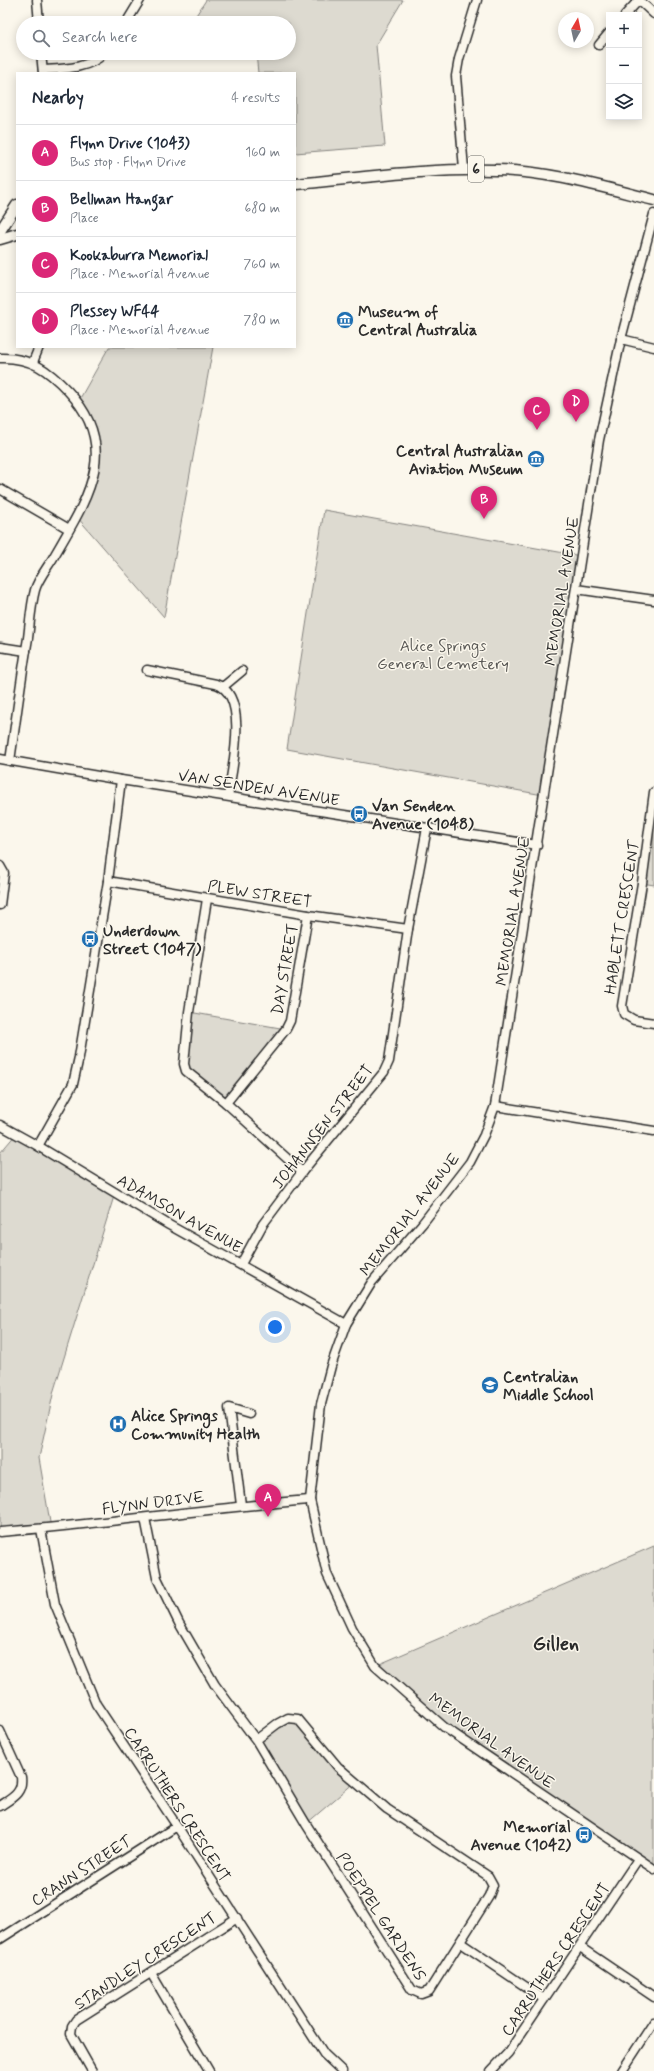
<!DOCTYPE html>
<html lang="en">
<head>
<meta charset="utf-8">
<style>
  :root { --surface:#fff; --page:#f6f6f7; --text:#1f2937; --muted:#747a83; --line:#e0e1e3; --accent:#db2777 }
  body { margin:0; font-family:Mynerve,sans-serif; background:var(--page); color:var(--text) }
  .controls { position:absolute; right:12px; top:12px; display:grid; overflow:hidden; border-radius:0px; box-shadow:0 2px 10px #0003 }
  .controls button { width:36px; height:36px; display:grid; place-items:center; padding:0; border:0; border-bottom:1px solid var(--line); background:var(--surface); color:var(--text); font:20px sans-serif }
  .compass { position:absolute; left:558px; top:12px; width:36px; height:36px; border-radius:50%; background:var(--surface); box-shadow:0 2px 10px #0003; rotate:9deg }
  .you { position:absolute; left:275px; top:1327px; width:14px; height:14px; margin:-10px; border:3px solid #fff; border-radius:50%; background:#1a73e8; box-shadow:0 0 0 6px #1a73e833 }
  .badge { display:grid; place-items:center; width:26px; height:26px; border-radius:50%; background:var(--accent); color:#fff; font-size:13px; font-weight:700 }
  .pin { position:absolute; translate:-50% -33px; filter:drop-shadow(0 1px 2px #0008) }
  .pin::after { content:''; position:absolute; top:21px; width:14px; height:12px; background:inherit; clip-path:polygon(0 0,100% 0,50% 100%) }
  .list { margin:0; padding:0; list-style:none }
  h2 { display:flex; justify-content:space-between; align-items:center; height:52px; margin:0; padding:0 16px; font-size:17px }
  h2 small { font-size:13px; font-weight:400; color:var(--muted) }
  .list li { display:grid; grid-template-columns:26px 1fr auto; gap:12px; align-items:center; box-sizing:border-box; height:56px; padding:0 16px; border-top:1px solid var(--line) }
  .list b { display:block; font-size:15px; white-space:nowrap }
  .list p { margin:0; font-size:13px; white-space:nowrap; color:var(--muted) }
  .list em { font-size:13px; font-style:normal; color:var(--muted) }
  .icon { flex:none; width:22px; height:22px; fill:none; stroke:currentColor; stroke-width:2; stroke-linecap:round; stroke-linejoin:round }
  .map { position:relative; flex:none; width:654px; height:2071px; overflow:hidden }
  .search { position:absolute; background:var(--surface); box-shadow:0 2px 10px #0003; left:16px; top:16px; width:280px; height:44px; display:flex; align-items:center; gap:10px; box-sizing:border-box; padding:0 14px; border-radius:22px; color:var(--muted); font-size:15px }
  .panel { position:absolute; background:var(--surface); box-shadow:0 2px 10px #0003; left:16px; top:72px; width:280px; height:276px; border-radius:0px }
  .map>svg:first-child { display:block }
  .green { fill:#dddad0; stroke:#84827e }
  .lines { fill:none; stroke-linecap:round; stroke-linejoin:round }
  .minor-casing { stroke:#2b2b2b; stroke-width:11 }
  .major-casing { stroke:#2b2b2b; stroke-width:13 }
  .minor { stroke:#fbf7ec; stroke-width:8 }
  .major { stroke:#fbf7ec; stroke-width:10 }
  .labels { text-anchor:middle; stroke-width:3; stroke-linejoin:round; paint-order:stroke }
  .shield { fill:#fbf7ec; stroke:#696865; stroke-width:1 }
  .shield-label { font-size:15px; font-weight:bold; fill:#2b2b2b }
  .poi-label { font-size:16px; font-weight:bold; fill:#2b2b2b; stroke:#fbf7ec; text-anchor:start }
  .street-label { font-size:16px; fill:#2b2b2b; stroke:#fbf7ec }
  .park-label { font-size:16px; fill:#585754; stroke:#fbf7ec }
  .district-label { font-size:20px; font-weight:bold; fill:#2b2b2b; stroke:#fbf7ec }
</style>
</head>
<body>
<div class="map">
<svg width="654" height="2071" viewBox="0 0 654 2071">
  <rect width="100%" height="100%" fill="#fbf7ec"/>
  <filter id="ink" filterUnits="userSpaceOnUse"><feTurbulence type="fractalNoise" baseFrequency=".025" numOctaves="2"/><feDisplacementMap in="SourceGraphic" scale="8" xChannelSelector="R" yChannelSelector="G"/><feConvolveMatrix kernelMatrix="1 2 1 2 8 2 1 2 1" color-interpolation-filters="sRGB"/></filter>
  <g filter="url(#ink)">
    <g class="green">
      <polygon points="206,0 403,0 376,45 385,146 295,153 295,73 258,73 256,53 289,53 289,23 191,23"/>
      <polygon points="109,347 213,347 164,617 77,517 89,494 94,434 78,402"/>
      <polygon points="324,510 581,556 543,795 287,749"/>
      <polygon points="654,821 654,885 642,883"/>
      <polygon points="189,1012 286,1029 226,1103 186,1071"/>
      <polygon points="16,1134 115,1193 54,1390 39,1458 51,1528 0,1532 0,1153"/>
      <polygon points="654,1546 654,1869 444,1727 375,1666"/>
      <polygon points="298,1719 355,1782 306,1824 256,1740 277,1724"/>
    </g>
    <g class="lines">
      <defs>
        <g id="minor">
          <polyline points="37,0 39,23"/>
          <polyline points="639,0 654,14"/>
          <polyline points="625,15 639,0"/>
          <polyline points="126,23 140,0"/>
          <polyline points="599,45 609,33"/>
          <polyline points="41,53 43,73"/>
          <path d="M43,70C62,69 90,69 104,53"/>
          <polyline points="464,169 456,76 459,59 477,0"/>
          <polyline points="654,214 621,339 599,440 495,1106 484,1135 470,1162 422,1224 372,1282 346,1324 331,1366 321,1404 310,1500 327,1574 352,1628 375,1666 444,1727 654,1869"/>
          <polyline points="621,339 654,347"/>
          <path d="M0,358C31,357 48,370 68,391C123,449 85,502 53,558C47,568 38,579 35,590C31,605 30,622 28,638C21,679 16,720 10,761"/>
          <polyline points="33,362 39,347"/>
          <polyline points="0,489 69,529"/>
          <polyline points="576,589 654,600"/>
          <polyline points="0,647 26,651"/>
          <path d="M147,670L216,684C250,695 232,769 228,796"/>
          <polyline points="224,686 242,671"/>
          <polyline points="0,759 121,780 537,845"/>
          <polyline points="654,792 642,883 622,1006 624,1014 634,1020 654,1023"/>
          <polyline points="0,866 4,873 0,905"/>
          <polyline points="108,881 308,915 408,929"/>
          <polyline points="207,899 189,1012 184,1064 186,1071 226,1103 302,1172"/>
          <polyline points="226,1103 286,1029 290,1021 308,915"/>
          <polyline points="495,1106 654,1131"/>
          <polyline points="0,1125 38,1146 169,1225 346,1324"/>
          <polyline points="38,1146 73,1084 79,1057 108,881 121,780"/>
          <polyline points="241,1264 263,1224 302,1172 384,1072 389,1061 408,929 427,828"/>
          <polyline points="241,1505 229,1408 249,1414"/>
          <polyline points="145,1518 157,1578 179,1623 215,1685 256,1740 306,1824 412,1990 421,1994 429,1991 489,1896 493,1885 488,1876 387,1809 338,1767 298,1719 288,1718 277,1724 256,1740"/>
          <polyline points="41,1529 55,1604 96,1704 177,1826 324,2054 342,2071"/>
          <path d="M0,1532C104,1524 207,1508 310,1500"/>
          <path d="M0,1731L21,1777C23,1793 12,1798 0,1806"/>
          <polyline points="0,1939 177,1826"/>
          <polyline points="461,1943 544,1999"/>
          <polyline points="580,1947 654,1997"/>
          <polyline points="151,1973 209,2071"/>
          <polyline points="92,2071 71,2034 72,2026 76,2020 237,1918"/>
          <polyline points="491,2071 508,2053 638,1859"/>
          <polyline points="622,2071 654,2022"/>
        </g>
        <g id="major">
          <path d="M295,184C361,178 429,168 496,170C549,171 602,187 654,200"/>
          <polyline points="0,231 17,205"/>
          <polyline points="0,239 17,234"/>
        </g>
      </defs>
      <use href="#minor" class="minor-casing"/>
      <use href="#major" class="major-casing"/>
      <use href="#minor" class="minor"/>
      <use href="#major" class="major"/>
    </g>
  </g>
  <defs>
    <symbol id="museum-disc" viewBox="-11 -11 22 22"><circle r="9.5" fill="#1f6fb2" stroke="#fbf7ec"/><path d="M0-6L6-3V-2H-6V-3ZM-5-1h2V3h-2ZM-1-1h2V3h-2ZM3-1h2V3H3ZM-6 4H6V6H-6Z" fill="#fff"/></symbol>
    <symbol id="bus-disc" viewBox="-11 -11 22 22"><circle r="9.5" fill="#1f6fb2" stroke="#fbf7ec"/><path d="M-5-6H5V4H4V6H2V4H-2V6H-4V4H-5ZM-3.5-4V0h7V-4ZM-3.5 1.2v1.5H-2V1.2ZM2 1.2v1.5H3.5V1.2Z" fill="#fff"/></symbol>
    <symbol id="school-disc" viewBox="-11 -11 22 22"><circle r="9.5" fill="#1f6fb2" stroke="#fbf7ec"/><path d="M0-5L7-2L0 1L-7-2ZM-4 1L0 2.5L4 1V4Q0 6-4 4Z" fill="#fff"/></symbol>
    <symbol id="hospital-disc" viewBox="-11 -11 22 22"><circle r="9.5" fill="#1f6fb2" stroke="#fbf7ec"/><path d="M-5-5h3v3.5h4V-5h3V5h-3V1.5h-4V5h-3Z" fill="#fff"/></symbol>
  </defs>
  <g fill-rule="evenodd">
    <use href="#museum-disc" x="335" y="310" width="20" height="20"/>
    <use href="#museum-disc" x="526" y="449" width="20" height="20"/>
    <use href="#bus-disc" x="349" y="804" width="20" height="20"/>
    <use href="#bus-disc" x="80" y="929" width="20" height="20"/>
    <use href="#school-disc" x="480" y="1375" width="20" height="20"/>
    <use href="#hospital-disc" x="108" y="1414" width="20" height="20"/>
    <use href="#bus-disc" x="574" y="1825" width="20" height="20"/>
  </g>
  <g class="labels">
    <rect class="shield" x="468" y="156" width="16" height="26" rx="3"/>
    <g class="shield-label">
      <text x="476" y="174">6</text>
    </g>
    <g class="poi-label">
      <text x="358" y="317">Museum of<tspan x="358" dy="18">Central Australia</tspan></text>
      <text x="523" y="456" text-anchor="end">Central Australian<tspan x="523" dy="18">Aviation Museum</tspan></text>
      <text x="372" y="811">Van Senden<tspan x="372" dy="18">Avenue (1048)</tspan></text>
      <text x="103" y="936">Underdown<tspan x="103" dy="18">Street (1047)</tspan></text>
      <text x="503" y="1382">Centralian<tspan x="503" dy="18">Middle School</tspan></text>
      <text x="131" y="1421">Alice Springs<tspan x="131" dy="18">Community Health</tspan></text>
      <text x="571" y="1832" text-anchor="end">Memorial<tspan x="571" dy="18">Avenue (1042)</tspan></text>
    </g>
    <g class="street-label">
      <text transform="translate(561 591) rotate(-81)" y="6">MEMORIAL AVENUE</text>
      <text transform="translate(259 787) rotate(9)" y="6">VAN SENDEN AVENUE</text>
      <text transform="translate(260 893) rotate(9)" y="6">PLEW STREET</text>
      <text transform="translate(512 911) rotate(-81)" y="6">MEMORIAL AVENUE</text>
      <text transform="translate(621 917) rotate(-81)" y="6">HABLETT CRESCENT</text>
      <text transform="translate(284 969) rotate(-80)" y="6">DAY STREET</text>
      <text transform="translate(322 1126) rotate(-52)" y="6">JOHANNSEN STREET</text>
      <text transform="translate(180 1213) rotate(30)" y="6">ADAMSON AVENUE</text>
      <text transform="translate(409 1214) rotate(-52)" y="6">MEMORIAL AVENUE</text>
      <text transform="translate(153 1502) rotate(-7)" y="6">FLYNN DRIVE</text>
      <text transform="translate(492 1740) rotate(36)" y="6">MEMORIAL AVENUE</text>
      <text transform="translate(178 1804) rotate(57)" y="6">CARRUTHERS CRESCENT</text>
      <text transform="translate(81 1870) rotate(-33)" y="6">CRANN STREET</text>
      <text transform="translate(382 1916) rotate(57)" y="6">POEPPEL GARDENS</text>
      <text transform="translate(555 1959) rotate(-56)" y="6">CARRUTHERS CRESCENT</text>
      <text transform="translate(145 1960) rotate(-33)" y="6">STANDLEY CRESCENT</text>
    </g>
    <g class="park-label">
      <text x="443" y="651">Alice Springs<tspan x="443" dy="18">General Cemetery</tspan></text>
    </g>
    <g class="district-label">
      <text x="556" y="1650">Gillen</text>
    </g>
  </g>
</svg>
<div class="controls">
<button>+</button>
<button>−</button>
<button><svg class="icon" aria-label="layers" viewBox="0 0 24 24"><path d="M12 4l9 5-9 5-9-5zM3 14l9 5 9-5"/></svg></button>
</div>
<svg class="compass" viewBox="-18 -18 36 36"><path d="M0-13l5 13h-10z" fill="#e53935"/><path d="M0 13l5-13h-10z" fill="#747a83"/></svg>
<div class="you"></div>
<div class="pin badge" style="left:268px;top:1517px">A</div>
<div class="pin badge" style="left:484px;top:519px">B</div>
<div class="pin badge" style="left:537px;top:430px">C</div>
<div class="pin badge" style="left:576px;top:422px">D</div>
<div class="search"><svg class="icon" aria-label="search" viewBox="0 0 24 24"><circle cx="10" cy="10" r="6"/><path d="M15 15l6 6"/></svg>Search here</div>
<section class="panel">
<h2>Nearby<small>4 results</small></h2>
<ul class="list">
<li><span class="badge">A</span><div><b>Flynn Drive (1043)</b><p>Bus stop · Flynn Drive</p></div><em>160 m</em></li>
<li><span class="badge">B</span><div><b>Bellman Hangar</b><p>Place</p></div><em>680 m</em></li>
<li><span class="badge">C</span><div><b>Kookaburra Memorial</b><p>Place · Memorial Avenue</p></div><em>760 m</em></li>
<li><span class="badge">D</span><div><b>Plessey WF44</b><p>Place · Memorial Avenue</p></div><em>780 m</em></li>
</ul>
</section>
</div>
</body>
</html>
